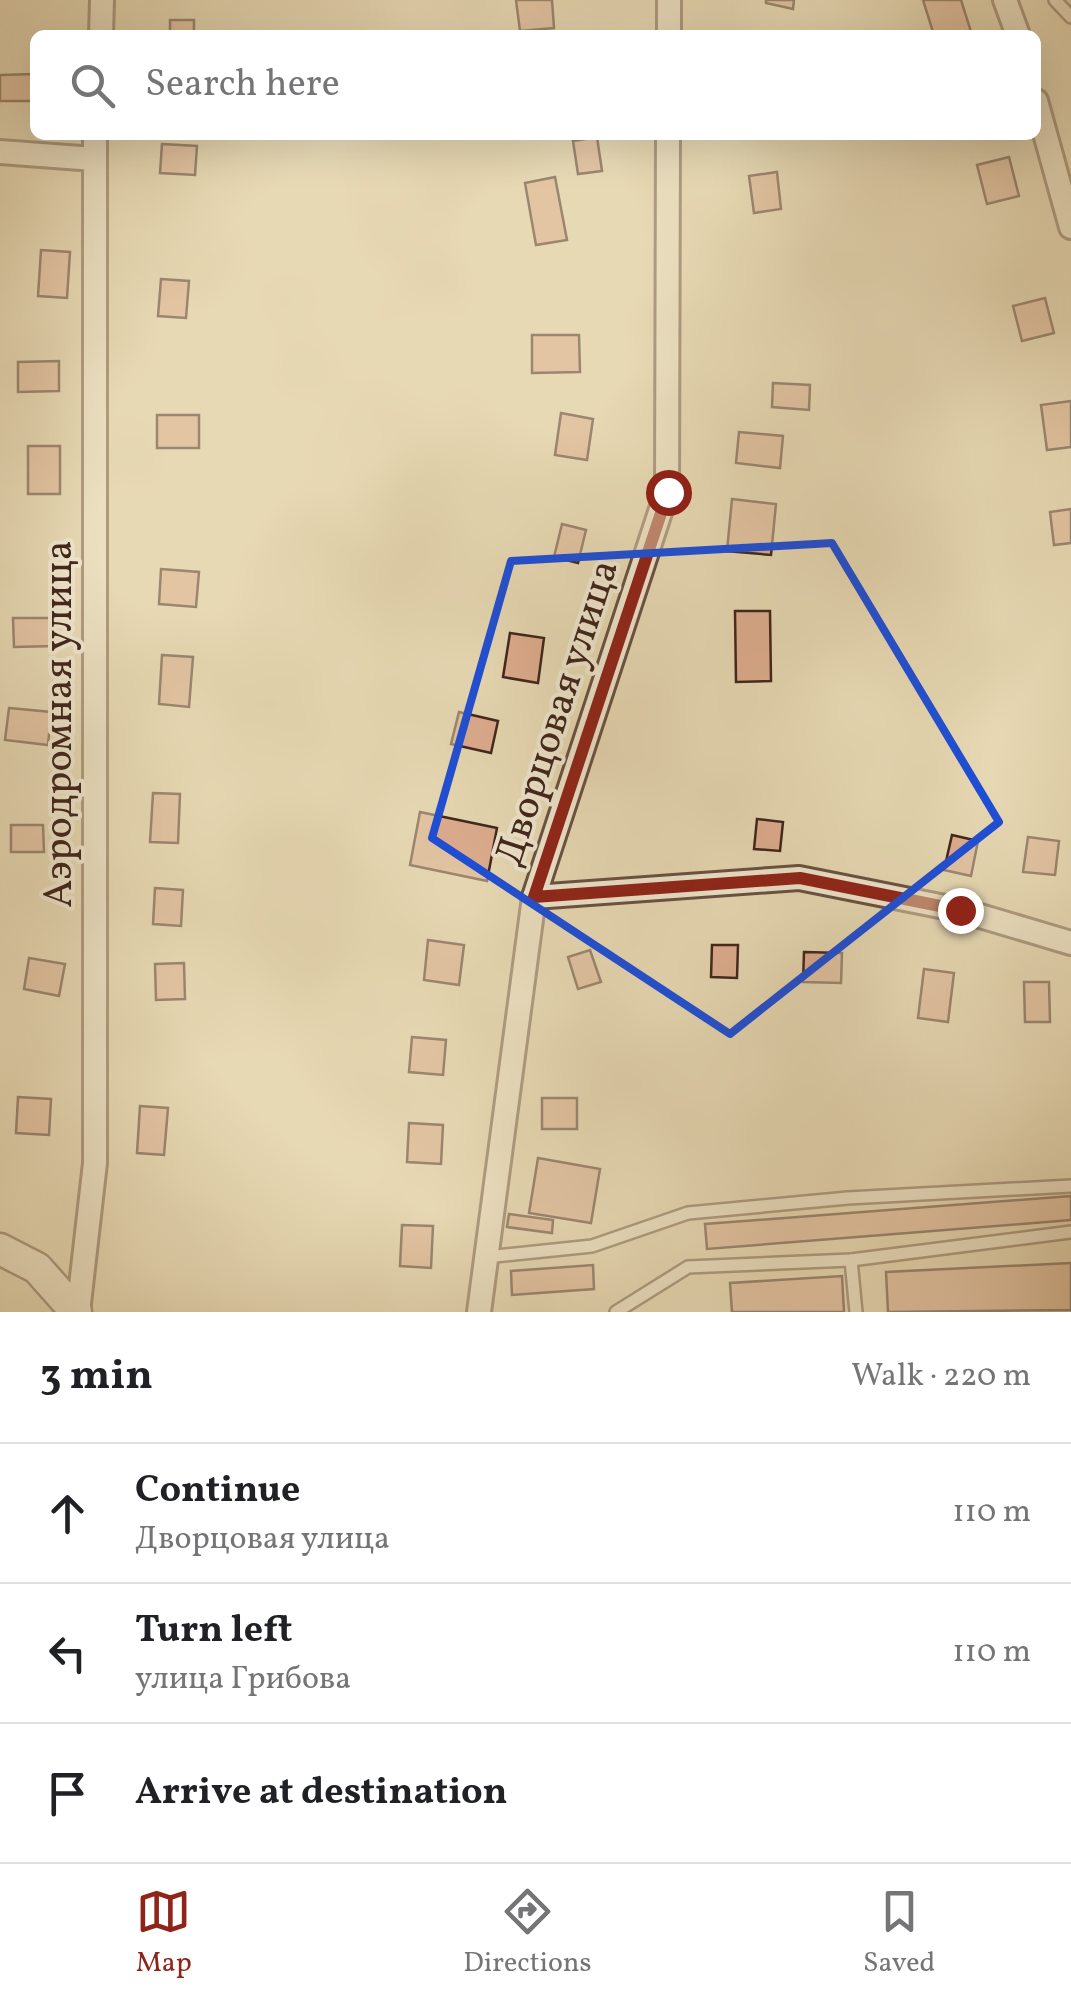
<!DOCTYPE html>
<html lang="en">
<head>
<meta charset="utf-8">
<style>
  :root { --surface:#fff; --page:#f6f6f6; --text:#202124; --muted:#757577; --line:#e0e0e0; --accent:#8f2418 }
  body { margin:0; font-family:Vollkorn,serif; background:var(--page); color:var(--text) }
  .stop { position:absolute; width:30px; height:30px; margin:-22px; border:8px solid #8f2418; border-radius:50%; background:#fff }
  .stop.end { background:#8f2418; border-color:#fff; box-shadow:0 2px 10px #0008 }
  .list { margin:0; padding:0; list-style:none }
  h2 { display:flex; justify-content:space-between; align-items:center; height:130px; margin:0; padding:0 40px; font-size:42px }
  h2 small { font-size:32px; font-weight:400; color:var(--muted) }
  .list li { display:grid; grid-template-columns:65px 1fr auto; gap:30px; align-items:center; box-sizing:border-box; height:140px; padding:0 40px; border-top:2px solid var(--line) }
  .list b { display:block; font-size:38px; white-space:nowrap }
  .list p { margin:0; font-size:32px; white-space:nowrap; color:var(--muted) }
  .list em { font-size:32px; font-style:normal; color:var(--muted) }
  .icon { flex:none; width:55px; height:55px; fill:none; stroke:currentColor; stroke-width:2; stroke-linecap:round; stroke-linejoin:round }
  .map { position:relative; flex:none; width:1071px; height:1312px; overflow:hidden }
  .search { position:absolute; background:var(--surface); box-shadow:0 10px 40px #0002; left:30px; right:30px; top:30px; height:110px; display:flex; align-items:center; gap:25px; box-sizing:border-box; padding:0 35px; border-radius:15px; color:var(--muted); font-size:38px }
  .sheet { height:550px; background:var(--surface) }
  nav { display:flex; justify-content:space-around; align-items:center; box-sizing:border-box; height:140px; border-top:2px solid var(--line); background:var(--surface); font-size:28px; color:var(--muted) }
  nav a { display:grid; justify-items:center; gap:5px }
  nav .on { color:var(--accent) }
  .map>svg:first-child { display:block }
  .building { fill:#dead90; stroke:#3f251b; stroke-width:2.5 }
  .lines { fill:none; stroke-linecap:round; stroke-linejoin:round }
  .service-casing { stroke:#695241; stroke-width:16 }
  .minor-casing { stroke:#695241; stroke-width:28 }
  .tertiary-casing { stroke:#695241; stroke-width:35 }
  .service { stroke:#efe6ce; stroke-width:11 }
  .minor { stroke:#efe6ce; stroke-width:22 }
  .tertiary { stroke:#efe6ce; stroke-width:30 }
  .route { stroke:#8f2418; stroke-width:12 }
  .marked { fill:none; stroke:#1d4ed8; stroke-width:8; stroke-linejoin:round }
  .labels { text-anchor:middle; stroke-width:8; stroke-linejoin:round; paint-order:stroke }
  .street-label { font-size:40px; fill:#3f251b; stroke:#efe6ce }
</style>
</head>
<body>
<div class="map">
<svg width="1071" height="1312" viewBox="0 0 1071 1312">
  <rect width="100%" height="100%" fill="#e7d9b4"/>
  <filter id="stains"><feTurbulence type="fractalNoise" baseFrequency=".002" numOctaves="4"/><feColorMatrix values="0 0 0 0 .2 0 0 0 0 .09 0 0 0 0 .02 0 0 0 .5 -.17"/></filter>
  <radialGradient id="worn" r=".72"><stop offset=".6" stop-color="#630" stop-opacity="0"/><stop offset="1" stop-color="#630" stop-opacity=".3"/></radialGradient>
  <g class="building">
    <polygon points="516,0 552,0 554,28 520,31"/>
    <polygon points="766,0 794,0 793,9 766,3"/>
    <polygon points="923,0 961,0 972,35 934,35"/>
    <rect x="170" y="20" width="24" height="15"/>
    <polygon points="35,74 35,101 0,101 0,75"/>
    <polygon points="597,137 602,171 578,174 573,141"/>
    <polygon points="162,144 197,146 195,175 160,173"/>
    <polygon points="1009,157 1019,196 987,204 977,165"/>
    <polygon points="777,172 781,209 754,213 749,176"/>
    <polygon points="555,177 567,240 536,245 525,183"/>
    <polygon points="41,250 70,252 67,298 38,296"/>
    <polygon points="161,279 189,281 186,318 158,316"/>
    <polygon points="1045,298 1054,333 1022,341 1013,306"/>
    <polygon points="532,335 579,335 580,372 532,373"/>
    <polygon points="59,361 59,391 18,392 18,362"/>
    <polygon points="773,383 810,385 809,410 772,407"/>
    <polygon points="1071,401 1071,447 1047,450 1041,405"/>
    <polygon points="561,413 593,419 587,460 555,455"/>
    <rect x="157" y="415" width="42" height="33"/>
    <polygon points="739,432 783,436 780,468 736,463"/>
    <rect x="28" y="446" width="32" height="48"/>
    <polygon points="732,499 776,504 771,555 727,551"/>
    <polygon points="1071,509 1071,543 1054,545 1050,512"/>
    <polygon points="562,524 586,530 578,563 554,557"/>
    <polygon points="161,569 199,572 196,607 159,604"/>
    <polygon points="735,611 770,611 771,681 736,682"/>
    <polygon points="13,618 55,618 55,646 14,647"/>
    <polygon points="510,633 544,638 538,683 503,677"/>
    <polygon points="162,655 193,657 189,707 159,704"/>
    <polygon points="9,708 51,712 48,745 5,740"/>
    <polygon points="459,712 498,721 491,753 451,744"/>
    <polygon points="153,793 180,794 178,843 150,842"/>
    <polygon points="420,812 497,828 487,881 410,865"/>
    <polygon points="757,819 783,822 780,851 754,849"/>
    <polygon points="11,825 43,825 44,852 11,852"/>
    <polygon points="952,835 978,841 971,876 944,870"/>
    <polygon points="1028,837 1059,841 1055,875 1023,872"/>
    <polygon points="155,888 183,890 181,926 153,924"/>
    <polygon points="428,940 464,945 459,985 424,980"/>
    <polygon points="712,945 738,945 737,978 711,977"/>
    <polygon points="590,950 601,982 578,989 568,957"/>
    <polygon points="804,952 842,953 841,983 803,982"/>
    <polygon points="29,958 65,964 59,996 24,989"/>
    <polygon points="184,963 185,999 156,1000 155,964"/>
    <polygon points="924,969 954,973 948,1022 918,1018"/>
    <polygon points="1024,982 1049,982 1050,1022 1025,1022"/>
    <polygon points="412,1037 446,1040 443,1075 409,1072"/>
    <polygon points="18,1097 51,1099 49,1135 16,1133"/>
    <rect x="542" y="1098" width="35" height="31"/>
    <polygon points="140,1106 168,1108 164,1155 137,1153"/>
    <polygon points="409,1123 443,1125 441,1164 407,1162"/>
    <polygon points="538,1158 600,1169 591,1223 529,1213"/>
    <polygon points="1071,1196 1071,1220 707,1249 705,1224"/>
    <polygon points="509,1214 553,1220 552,1233 507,1227"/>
    <polygon points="402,1225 433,1226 431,1268 400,1266"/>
    <polygon points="1071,1263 1071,1310 888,1312 886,1272"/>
    <polygon points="593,1265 594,1289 512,1295 511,1271"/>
    <polygon points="842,1276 844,1312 732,1312 730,1283"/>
  </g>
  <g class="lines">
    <defs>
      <g id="service">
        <polyline points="1055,0 1071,17"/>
        <polyline points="486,1257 592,1246 688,1213 848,1198 1071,1186"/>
        <polyline points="851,1260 856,1312"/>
        <polyline points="616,1312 688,1267 851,1260 1071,1232"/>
      </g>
      <g id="minor">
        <polyline points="1005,0 1018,35"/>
        <polyline points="101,35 102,0"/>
        <polyline points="669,35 669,0"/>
        <polyline points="1036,101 1071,227"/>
        <polyline points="0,152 94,159"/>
        <polyline points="534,897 799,878 960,910 1071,943"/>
        <polyline points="78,1312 95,1163 95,135"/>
        <polyline points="479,1312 534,897 667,491 668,135"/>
      </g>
      <polyline id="tertiary" points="0,1249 37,1268 76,1312"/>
    </defs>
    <use href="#service" class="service-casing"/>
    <use href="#minor" class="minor-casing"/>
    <use href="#tertiary" class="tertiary-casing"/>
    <use href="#service" class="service"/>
    <use href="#minor" class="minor"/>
    <use href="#tertiary" class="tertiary"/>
  </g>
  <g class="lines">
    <polyline class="route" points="668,492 534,897 800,878 960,910"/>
  </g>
  <path d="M0 0H1071V1312H0ZM832,543L999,822L730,1034L432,838L511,561Z" fill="#e7d9b4" fill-opacity=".55" fill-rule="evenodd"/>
  <path class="marked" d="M832,543L999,822L730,1034L432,838L511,561Z"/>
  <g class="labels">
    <g class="street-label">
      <text transform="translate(555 712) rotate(-72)" y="14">Дворцовая улица</text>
      <text transform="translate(57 724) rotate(-90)" y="14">Аэродромная улица</text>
    </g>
  </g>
  <rect width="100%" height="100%" filter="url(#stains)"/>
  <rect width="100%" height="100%" fill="url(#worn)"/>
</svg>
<div class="stop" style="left:668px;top:492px"></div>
<div class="stop end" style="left:960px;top:910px"></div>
<div class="search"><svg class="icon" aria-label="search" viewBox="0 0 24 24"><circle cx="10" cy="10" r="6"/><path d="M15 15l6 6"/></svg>Search here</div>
</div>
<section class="sheet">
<h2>3 min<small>Walk · 220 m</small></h2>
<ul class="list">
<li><svg class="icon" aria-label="ahead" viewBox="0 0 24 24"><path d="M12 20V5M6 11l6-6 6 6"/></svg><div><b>Continue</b><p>Дворцовая улица</p></div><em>110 m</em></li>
<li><svg class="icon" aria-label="left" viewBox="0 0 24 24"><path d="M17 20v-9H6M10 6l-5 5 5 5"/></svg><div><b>Turn left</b><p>улица Грибова</p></div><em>110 m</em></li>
<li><svg class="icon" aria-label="arrive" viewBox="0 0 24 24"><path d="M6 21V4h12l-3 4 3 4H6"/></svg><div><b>Arrive at destination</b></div></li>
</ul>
</section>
<nav>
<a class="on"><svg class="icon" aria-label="map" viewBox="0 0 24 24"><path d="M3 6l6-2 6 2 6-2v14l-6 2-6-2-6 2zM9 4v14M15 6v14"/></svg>Map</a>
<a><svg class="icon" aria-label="directions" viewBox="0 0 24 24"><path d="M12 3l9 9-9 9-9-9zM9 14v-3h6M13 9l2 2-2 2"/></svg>Directions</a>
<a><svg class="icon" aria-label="saved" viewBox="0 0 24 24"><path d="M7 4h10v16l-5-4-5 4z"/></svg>Saved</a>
</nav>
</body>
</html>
